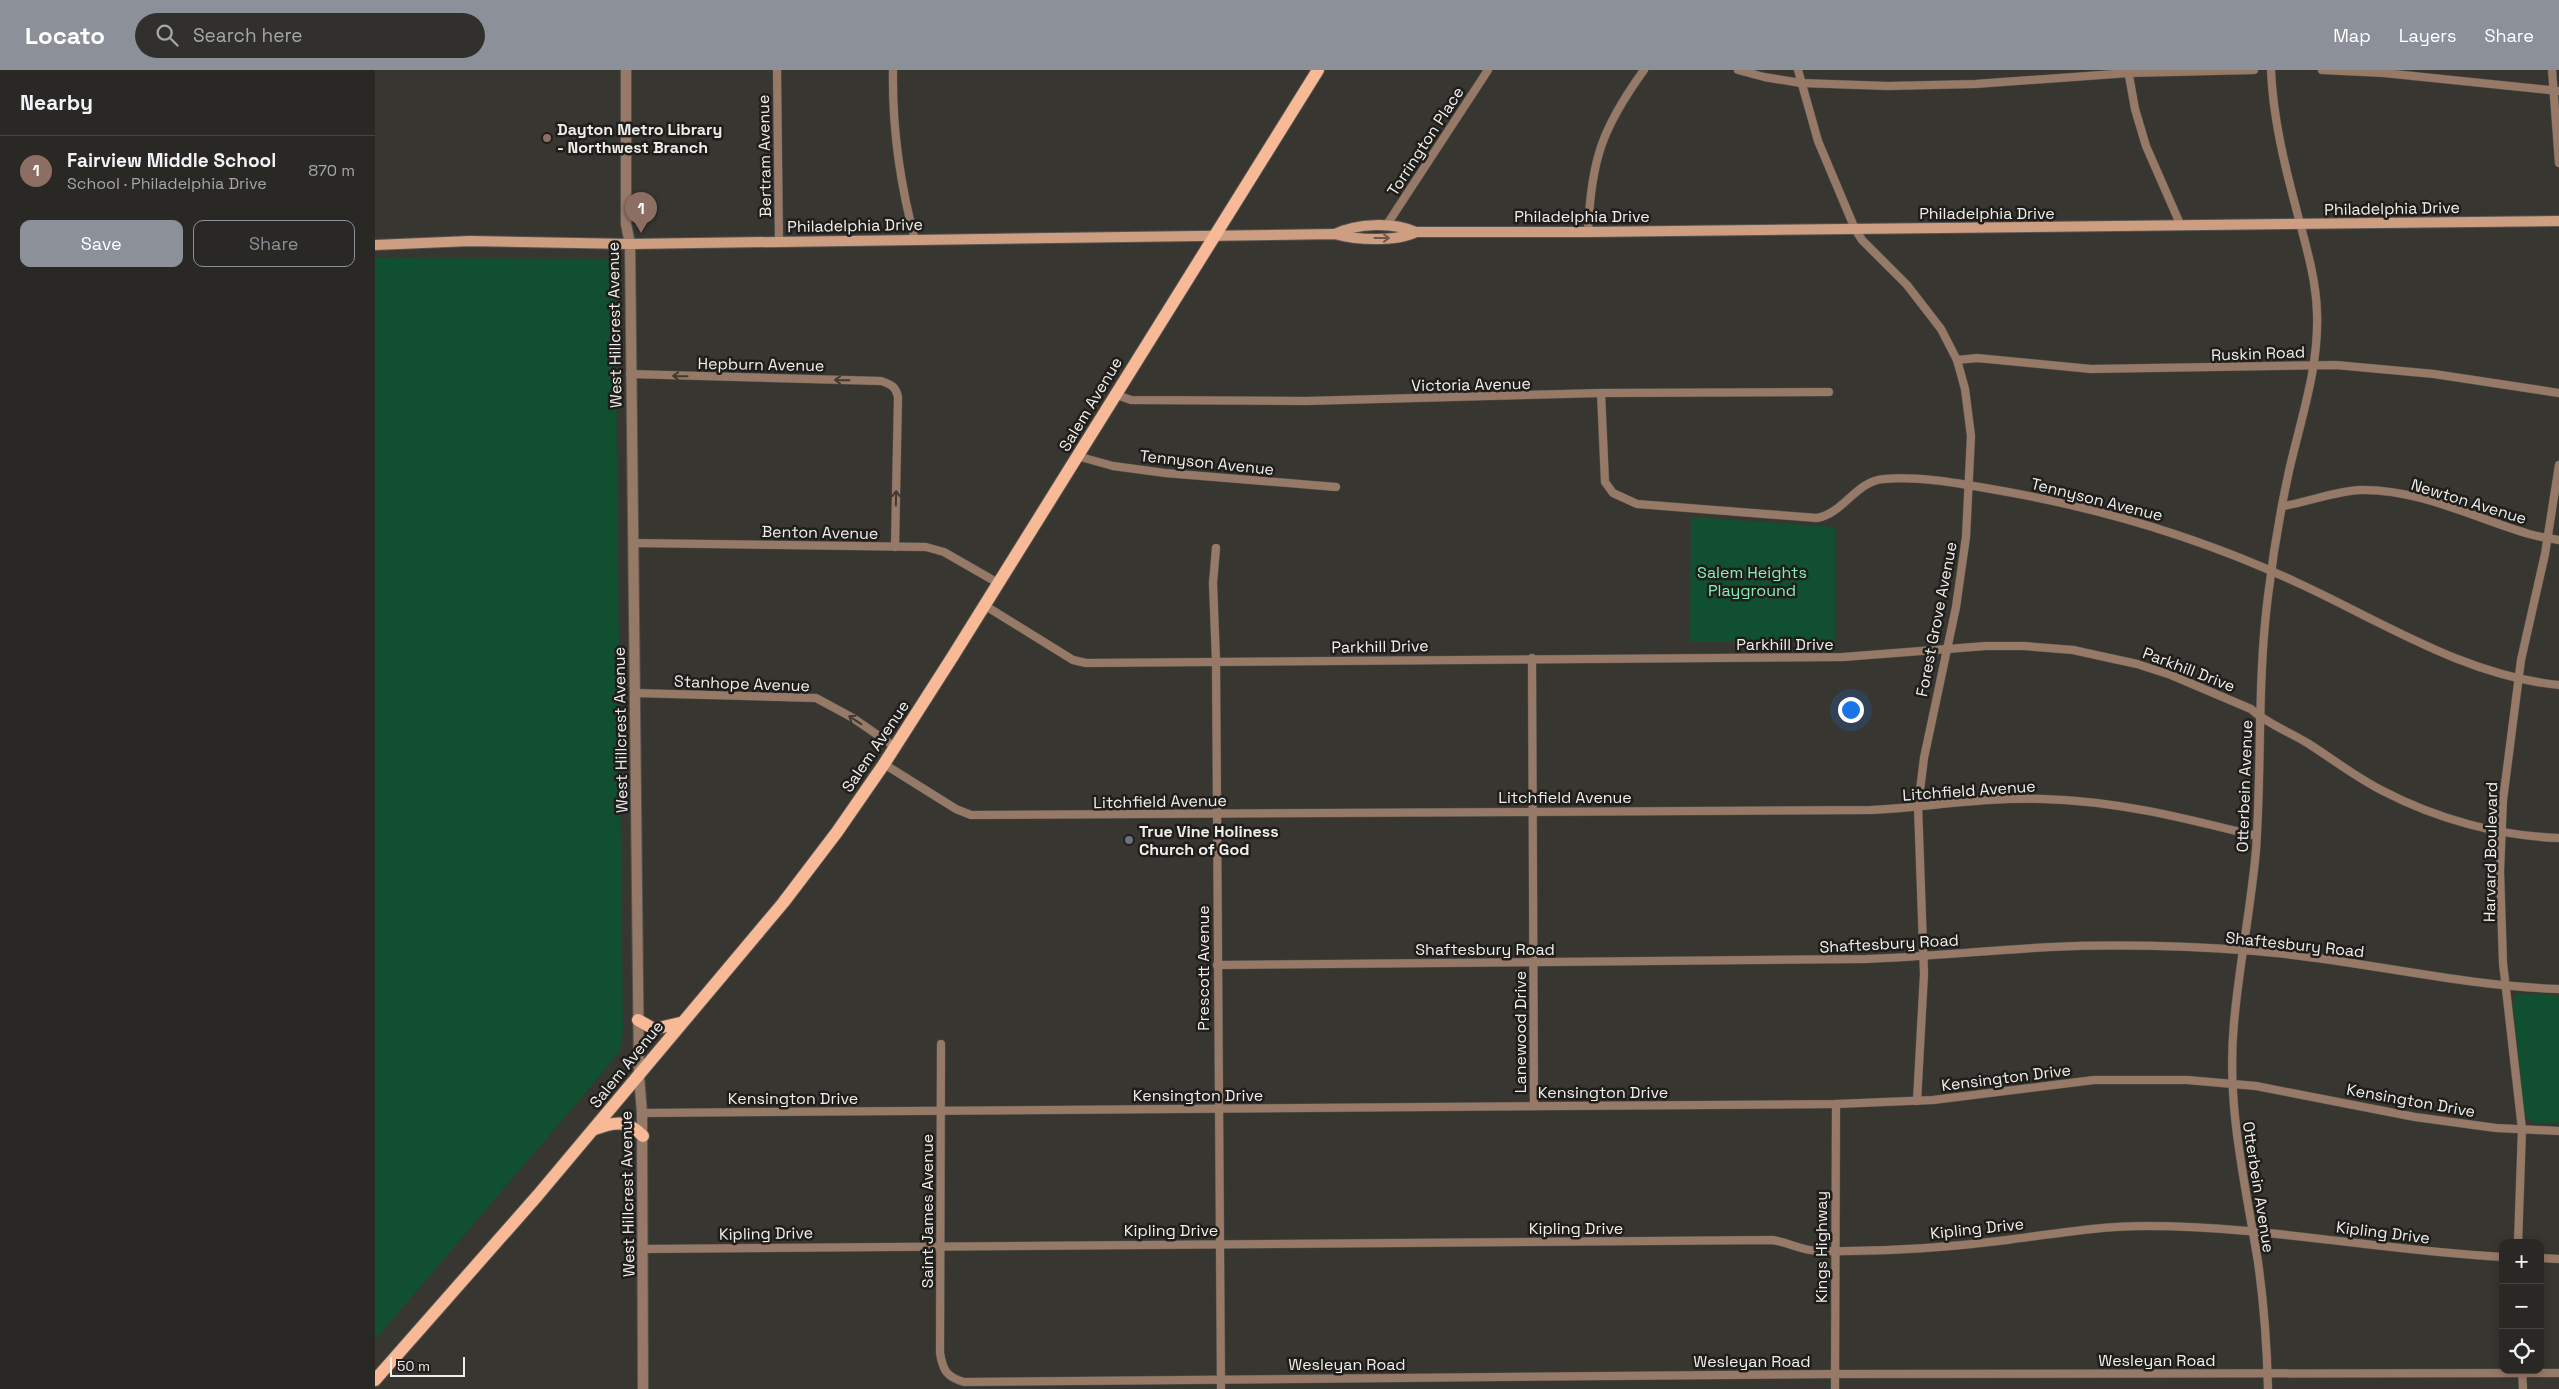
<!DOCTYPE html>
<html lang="en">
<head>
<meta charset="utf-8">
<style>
  :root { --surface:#2a2825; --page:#32302d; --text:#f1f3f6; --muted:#a5a6a7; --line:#464442; --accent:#8c9099 }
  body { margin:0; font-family:"Space Grotesk",sans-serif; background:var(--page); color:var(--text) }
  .controls { position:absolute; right:15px; bottom:15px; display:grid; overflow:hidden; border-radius:10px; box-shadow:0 2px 8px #0003 }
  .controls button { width:45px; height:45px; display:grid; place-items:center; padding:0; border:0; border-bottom:1px solid var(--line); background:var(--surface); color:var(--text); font:25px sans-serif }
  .scale { position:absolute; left:15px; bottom:12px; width:75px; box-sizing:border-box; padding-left:5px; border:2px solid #efeeeb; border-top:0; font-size:14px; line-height:18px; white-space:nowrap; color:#efeeeb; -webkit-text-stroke:4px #1f1e1b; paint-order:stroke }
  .you { position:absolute; left:1475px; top:639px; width:18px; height:18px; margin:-12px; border:4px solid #fff; border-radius:50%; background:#1a73e8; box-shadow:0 0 0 8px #1a73e833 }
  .badge { display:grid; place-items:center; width:32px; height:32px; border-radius:50%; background:var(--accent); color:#fff; font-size:16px; font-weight:700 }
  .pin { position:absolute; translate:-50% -41px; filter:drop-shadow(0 1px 2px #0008) }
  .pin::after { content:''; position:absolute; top:26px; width:18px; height:15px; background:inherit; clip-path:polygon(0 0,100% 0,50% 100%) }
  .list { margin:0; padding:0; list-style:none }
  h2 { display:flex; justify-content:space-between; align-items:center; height:65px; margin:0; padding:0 20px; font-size:21px }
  h2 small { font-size:16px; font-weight:400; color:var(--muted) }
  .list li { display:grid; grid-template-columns:32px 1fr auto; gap:15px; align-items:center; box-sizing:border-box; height:70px; padding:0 20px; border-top:1px solid var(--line) }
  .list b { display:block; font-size:19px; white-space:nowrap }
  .list p { margin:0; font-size:16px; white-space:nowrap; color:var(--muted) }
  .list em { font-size:16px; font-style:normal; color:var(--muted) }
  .actions { display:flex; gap:10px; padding:15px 20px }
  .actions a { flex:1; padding:11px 0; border:1px solid var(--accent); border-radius:10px; text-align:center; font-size:18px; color:var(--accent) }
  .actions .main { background:var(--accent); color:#fff }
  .icon { flex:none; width:28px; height:28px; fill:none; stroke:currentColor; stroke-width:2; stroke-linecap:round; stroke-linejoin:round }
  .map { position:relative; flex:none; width:2184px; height:1319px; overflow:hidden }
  header { display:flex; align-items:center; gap:30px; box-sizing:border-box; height:70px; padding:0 25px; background:var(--accent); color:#fff }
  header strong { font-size:24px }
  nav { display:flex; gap:28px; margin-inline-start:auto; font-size:18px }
  .search { width:350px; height:45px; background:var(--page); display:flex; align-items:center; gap:12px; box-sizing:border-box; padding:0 18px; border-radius:28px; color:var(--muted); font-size:19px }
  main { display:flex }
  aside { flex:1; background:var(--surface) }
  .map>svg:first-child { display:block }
  .green { fill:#114f31 }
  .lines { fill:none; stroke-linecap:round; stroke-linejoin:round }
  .minor-casing { stroke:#55534f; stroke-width:9 }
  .tertiary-casing { stroke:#55534f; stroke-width:12 }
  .secondary-casing { stroke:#55534f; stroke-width:12 }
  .primary-casing { stroke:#55534f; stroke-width:14 }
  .minor { stroke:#977967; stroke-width:8 }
  .tertiary { stroke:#977967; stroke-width:10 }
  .secondary { stroke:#ce9e82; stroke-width:10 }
  .primary { stroke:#f8ba96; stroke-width:12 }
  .oneway { stroke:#6e5849 }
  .oneway2 { stroke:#433932 }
  .education-dot { fill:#8d6e63; stroke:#1f1e1b; stroke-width:2 }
  .worship-dot { fill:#6b7280; stroke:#1f1e1b; stroke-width:2 }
  .labels { text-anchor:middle; stroke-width:5; stroke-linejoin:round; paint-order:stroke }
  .poi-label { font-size:16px; font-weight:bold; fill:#efeeeb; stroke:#1f1e1b; text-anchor:start }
  .street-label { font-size:16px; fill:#efeeeb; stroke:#1f1e1b }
  .park-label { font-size:16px; fill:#85efb3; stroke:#1f1e1b }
</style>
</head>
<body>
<header>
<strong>Locato</strong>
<div class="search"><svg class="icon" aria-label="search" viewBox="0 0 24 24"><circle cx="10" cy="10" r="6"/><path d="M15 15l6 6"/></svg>Search here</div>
<nav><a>Map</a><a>Layers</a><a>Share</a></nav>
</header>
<main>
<aside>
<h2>Nearby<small></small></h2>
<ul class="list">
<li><span class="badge" style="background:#8d6e63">1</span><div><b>Fairview Middle School</b><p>School · Philadelphia Drive</p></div><em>870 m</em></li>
</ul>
<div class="actions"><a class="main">Save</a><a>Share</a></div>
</aside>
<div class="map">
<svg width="2184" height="1319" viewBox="0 0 2184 1319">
  <rect width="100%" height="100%" fill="#383631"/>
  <g class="green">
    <polygon points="0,188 231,189 240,196 248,962 245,981 217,1015 0,1270"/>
    <polygon points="1316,447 1460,457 1460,572 1315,572"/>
    <polygon points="2142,924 2184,925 2184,1053 2160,1053 2150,1046 2138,933"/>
  </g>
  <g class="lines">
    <defs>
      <g id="minor">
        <polyline points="402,0 404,171"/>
        <path d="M518,0C517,57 525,114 540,170"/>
        <polyline points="1363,0 1389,7 1426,13 1513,16 1600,14 1754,3 1879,0"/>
        <polyline points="1423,0 1443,71 1480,159 1487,170 1532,215 1566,259 1582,290 1590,319 1596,366 1591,467 1581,537 1549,688 1543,736 1549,904 1542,1031"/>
        <polyline points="1753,0 1760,39 1771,76 1806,156"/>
        <polyline points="1947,0 2009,3 2184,21"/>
        <polyline points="2177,0 2184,93"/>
        <polyline points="1011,156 1113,0"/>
        <path d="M1213,162C1216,90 1227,58 1269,0"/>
        <polyline points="1582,290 1602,288 1716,299 1961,295 2059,304 2184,323"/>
        <path d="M255,304L506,311C516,314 521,317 523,327L520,477"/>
        <path d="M1226,323L1230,412L1238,423L1262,434L1442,448C1469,443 1481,411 1509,409C1543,406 1582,413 1616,419C1722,437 1825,467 1923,513C2006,551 2090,606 2184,615"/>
        <polyline points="739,324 756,330 931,331 1226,323 1454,322"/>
        <polyline points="702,386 738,396 790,403 961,417"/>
        <path d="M1908,436C1934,432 1959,421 1986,420C2044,419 2100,448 2154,464C2164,467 2174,468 2184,470"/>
        <polyline points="258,473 551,477 569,482 623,513"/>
        <polyline points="841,478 838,513 841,591 846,1319"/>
        <path d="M609,535L698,590L711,593L1468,587L1611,576H1649L1698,580L1762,594L1796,605L1876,639C1892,654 1915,662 1934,674C1959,690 1982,708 2008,721C2062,749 2124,766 2184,768"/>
        <polyline points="1157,588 1159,1036"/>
        <polyline points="259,623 441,628 478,648 520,677"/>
        <path d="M509,694L581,739L596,745L1496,740C1554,737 1610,727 1668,729C1743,731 1809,748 1881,766"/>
        <path d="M842,895L1491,889C1552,887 1614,880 1676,877C1743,874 1812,876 1880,881C1982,889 2082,916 2184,919"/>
        <path d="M566,974L565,1283C568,1301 572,1307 589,1312L1461,1304L2184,1303"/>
        <polyline points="267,1043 1461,1034 1558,1030 1719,1010 1812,1010 1881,1016 2040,1047 2121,1058 2184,1061"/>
        <polyline points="2143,1173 2147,1059 2128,893 2125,801 2128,730 2146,590 2170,484 2184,395"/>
        <path d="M269,1179L1397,1170C1413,1172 1427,1181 1444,1181C1506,1182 1570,1178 1632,1170C1678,1164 1724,1156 1771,1156C1891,1156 2008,1181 2128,1187"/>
        <polyline points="2165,1188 2184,1189"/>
        <polyline points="2147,1300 2148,1319"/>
        <polyline points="1460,1319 1461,1034"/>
        <path d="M1893,1319C1892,1277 1889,1234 1883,1192C1870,1112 1851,1035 1859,953C1864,895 1876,838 1881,780C1887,696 1882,611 1893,526C1898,484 1905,442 1914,401C1926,348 1944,298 1942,243C1941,207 1930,173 1921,138C1909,93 1898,47 1896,0"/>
      </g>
      <polyline id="tertiary" points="251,0 251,154 255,174 264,1006 267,1043 268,1319"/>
      <g id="secondary">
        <path d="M960,164C982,153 1018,152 1041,162H1213L2184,151"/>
        <path d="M0,175L95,171L255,174L960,164C980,170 1022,172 1041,162"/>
      </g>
      <g id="primary">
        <polyline points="263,950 279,959 305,953"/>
        <path d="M220,1059C240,1051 252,1050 268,1066"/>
        <polyline points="0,1310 163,1125 408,833 462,762 509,694 578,586 943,0"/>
      </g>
    </defs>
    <use href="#minor" class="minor-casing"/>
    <use href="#tertiary" class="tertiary-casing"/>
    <use href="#secondary" class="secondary-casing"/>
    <use href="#primary" class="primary-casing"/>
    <use href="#minor" class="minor"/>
    <use href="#tertiary" class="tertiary"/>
    <use href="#secondary" class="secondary"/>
    <use href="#primary" class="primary"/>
  </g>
  <defs><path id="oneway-shaft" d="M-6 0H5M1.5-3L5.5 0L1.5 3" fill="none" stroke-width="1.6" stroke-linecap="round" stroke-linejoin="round" transform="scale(1.25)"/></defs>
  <use class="oneway" href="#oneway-shaft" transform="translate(1007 168)"/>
  <g class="oneway2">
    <use href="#oneway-shaft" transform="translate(305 306) rotate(-179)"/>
    <use href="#oneway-shaft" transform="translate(467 310) rotate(-179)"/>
    <use href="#oneway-shaft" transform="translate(521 428) rotate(-89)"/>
    <use href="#oneway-shaft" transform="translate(480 650) rotate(-147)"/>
  </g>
  <circle class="education-dot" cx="172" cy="68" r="5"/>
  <circle class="worship-dot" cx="754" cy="770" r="5"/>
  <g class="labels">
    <g class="poi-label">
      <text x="182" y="65">Dayton Metro Library<tspan x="182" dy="18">- Northwest Branch</tspan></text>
      <text x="764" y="767">True Vine Holiness<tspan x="764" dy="18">Church of God</tspan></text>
    </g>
    <g class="street-label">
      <text transform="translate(1050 71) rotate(-57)" y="6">Torrington Place</text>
      <text transform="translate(389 86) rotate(-91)" y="6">Bertram Avenue</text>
      <text transform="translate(2017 138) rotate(-1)" y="6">Philadelphia Drive</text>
      <text x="1612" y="149">Philadelphia Drive</text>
      <text x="1207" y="152">Philadelphia Drive</text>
      <text transform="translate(480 155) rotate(-1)" y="6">Philadelphia Drive</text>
      <text transform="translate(239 255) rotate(-91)" y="6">West Hillcrest Avenue</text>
      <text transform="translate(1883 283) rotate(-2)" y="6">Ruskin Road</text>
      <text transform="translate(386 294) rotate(1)" y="6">Hepburn Avenue</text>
      <text transform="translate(1096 314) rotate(-1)" y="6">Victoria Avenue</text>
      <text transform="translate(715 334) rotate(-59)" y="6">Salem Avenue</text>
      <text transform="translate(832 392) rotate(6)" y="6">Tennyson Avenue</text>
      <text transform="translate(1722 429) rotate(14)" y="6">Tennyson Avenue</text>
      <text transform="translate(2094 431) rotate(17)" y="6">Newton Avenue</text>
      <text transform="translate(445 462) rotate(1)" y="6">Benton Avenue</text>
      <text transform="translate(1561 549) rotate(-79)" y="6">Forest Grove Avenue</text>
      <text x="1410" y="580">Parkhill Drive</text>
      <text transform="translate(1005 576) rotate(-1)" y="6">Parkhill Drive</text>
      <text transform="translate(1814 599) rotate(21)" y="6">Parkhill Drive</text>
      <text transform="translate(367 613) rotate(2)" y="6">Stanhope Avenue</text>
      <text transform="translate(245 660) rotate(-91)" y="6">West Hillcrest Avenue</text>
      <text transform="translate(500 676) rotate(-56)" y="6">Salem Avenue</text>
      <text transform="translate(1869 716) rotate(-88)" y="6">Otterbein Avenue</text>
      <text transform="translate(1594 720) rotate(-4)" y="6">Litchfield Avenue</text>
      <text x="1190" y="733">Litchfield Avenue</text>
      <text transform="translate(785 731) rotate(-1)" y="6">Litchfield Avenue</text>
      <text transform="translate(2115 782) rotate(-89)" y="6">Harvard Boulevard</text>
      <text transform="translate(1514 873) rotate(-3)" y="6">Shaftesbury Road</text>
      <text transform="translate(1920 874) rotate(6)" y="6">Shaftesbury Road</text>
      <text x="1110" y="885">Shaftesbury Road</text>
      <text transform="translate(828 898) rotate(-90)" y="6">Prescott Avenue</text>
      <text transform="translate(1145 962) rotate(-90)" y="6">Lanewood Drive</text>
      <text transform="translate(251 994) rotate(-51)" y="6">Salem Avenue</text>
      <text transform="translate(1631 1007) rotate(-7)" y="6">Kensington Drive</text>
      <text x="1228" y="1028">Kensington Drive</text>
      <text x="823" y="1031">Kensington Drive</text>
      <text x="418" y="1034">Kensington Drive</text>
      <text transform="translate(2036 1030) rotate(10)" y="6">Kensington Drive</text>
      <text transform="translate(1884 1117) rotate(81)" y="6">Otterbein Avenue</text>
      <text transform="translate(252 1124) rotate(-91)" y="6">West Hillcrest Avenue</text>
      <text transform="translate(552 1141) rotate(-90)" y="6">Saint James Avenue</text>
      <text x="1201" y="1164">Kipling Drive</text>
      <text transform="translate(1602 1158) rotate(-6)" y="6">Kipling Drive</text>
      <text x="796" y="1166">Kipling Drive</text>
      <text transform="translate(2008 1162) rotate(7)" y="6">Kipling Drive</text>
      <text transform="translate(391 1163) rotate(-1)" y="6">Kipling Drive</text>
      <text transform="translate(1446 1177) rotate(-90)" y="6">Kings Highway</text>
      <text x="1782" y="1296">Wesleyan Road</text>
      <text x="1377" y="1297">Wesleyan Road</text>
      <text x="972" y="1300">Wesleyan Road</text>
    </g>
    <g class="park-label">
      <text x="1377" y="508">Salem Heights<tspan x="1377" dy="18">Playground</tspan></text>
    </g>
  </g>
</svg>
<div class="controls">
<button>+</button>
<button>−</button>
<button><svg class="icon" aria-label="locate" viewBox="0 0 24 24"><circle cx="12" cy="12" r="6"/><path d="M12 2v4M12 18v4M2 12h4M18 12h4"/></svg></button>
</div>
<div class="scale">50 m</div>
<div class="you"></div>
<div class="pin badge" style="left:266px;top:163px;background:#8d6e63">1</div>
</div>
</main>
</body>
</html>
